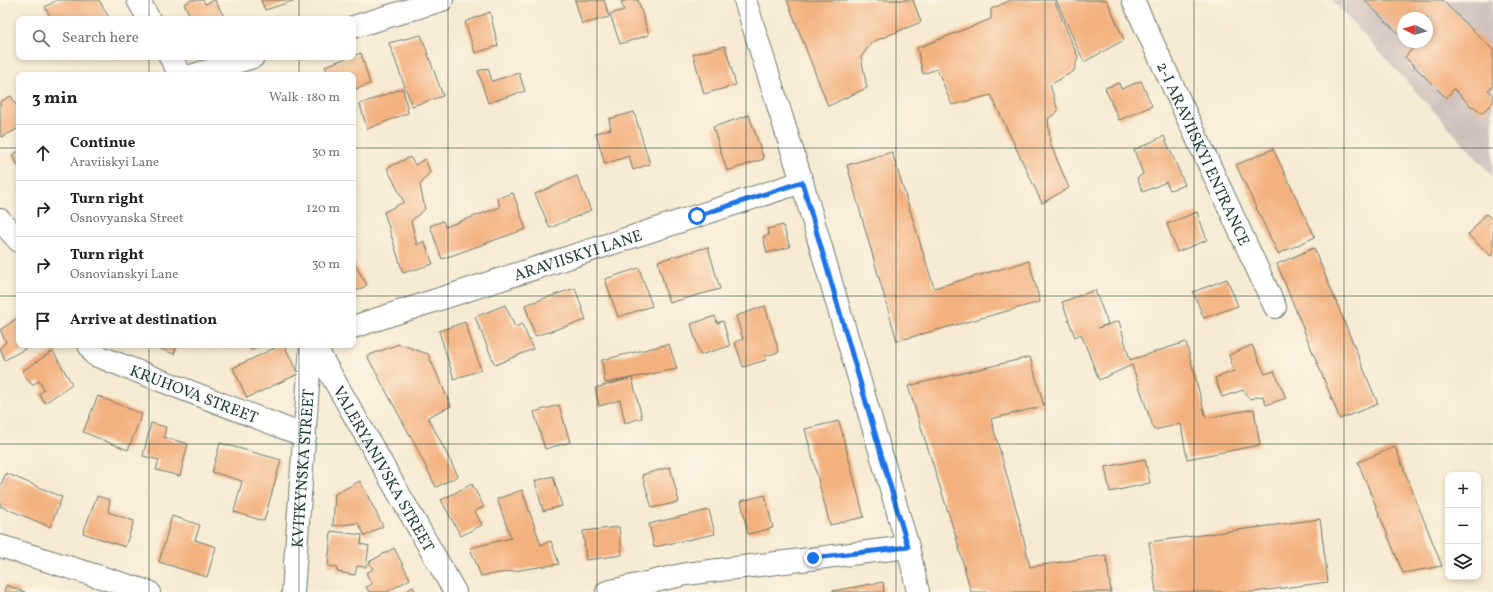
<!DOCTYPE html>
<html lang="en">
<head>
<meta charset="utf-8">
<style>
  :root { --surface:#fff; --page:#f2f2f2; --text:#202124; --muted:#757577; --line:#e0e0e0 }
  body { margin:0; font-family:Vollkorn,serif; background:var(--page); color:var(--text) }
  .controls { position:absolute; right:12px; bottom:12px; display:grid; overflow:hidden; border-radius:8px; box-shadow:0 2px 6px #0003 }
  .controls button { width:36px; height:36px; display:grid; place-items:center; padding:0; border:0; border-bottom:1px solid var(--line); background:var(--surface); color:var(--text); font:20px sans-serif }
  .compass { position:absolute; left:1397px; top:12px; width:36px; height:36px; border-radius:50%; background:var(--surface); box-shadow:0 2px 6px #0003; rotate:275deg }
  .stop { position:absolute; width:12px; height:12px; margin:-9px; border:3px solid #1a73e8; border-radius:50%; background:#fff }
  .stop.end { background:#1a73e8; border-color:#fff; box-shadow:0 1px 4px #0008 }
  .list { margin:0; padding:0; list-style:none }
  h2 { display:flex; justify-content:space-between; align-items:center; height:52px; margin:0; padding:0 16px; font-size:17px }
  h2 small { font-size:13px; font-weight:400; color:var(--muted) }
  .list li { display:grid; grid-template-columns:26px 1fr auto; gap:12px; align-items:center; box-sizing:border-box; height:56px; padding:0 16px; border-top:1px solid var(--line) }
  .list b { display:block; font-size:15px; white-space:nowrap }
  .list p { margin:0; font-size:13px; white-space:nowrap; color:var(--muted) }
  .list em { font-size:13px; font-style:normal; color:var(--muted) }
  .icon { flex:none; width:22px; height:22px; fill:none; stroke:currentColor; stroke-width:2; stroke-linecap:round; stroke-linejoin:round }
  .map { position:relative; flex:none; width:1493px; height:592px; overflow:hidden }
  .search { position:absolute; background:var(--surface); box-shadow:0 2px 6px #0003; left:16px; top:16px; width:340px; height:44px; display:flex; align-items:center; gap:10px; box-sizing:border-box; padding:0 14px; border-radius:8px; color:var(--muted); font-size:15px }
  .panel { position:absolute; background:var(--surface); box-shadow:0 2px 6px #0003; left:16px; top:72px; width:340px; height:276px; border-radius:8px }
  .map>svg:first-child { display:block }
  .industrial { fill:#cfc0bb; fill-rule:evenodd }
  .building { fill:#f3b17f }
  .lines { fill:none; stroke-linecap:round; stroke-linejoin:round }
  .minor-casing { stroke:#6b7a6b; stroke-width:24 }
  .tertiary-casing { stroke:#6b7a6b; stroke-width:24 }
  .minor { stroke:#fff; stroke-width:22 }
  .tertiary { stroke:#fff; stroke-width:22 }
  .route { stroke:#1a73e8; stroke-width:5 }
  .grid { fill:none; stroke:#1f3d34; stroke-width:1; stroke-opacity:0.55 }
  .labels { text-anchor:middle; stroke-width:4; stroke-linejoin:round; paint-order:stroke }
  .street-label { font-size:16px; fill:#1f3d34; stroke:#fcf5e5 }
</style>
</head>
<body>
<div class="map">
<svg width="1493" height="592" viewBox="0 0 1493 592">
  <rect width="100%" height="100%" fill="#fcf5e5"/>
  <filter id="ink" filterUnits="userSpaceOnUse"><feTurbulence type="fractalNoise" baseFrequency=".025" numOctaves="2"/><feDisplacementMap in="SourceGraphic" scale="8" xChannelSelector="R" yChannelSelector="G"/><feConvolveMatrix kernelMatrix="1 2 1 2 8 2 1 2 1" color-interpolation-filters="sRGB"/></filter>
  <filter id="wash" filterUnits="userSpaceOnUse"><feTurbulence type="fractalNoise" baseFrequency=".012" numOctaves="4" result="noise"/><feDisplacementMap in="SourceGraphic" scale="16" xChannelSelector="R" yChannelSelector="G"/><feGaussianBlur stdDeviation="0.9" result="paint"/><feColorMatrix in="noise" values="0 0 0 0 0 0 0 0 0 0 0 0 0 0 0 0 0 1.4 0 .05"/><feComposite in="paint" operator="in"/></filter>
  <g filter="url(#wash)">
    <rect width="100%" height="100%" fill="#f7ead2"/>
    <path class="industrial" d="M1332,0H1493V176ZM1403,18H1427V42H1403Z"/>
    <g id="blocks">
      <g class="building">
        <polygon points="57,0 99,0 110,19 52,19 45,7"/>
        <polygon points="191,0 203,0 205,4 215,0 225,19 192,19 184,4"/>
        <polygon points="261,0 296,0 265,10"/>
        <polygon points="575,0 604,0 609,17 582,24"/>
        <polygon points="629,0 638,0 649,35 620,44 610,14 624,10 621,2"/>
        <polygon points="787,0 913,0 921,22 872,42 861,57 867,88 828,106"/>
        <polygon points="1011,0 1054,0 1078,57 1074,71 1050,85 1058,111 1048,119 1050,143 1069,188 1042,203 991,95 952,105 937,69 923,74 917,48 991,19 991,9"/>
        <polygon points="1056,0 1107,0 1124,40 1084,62"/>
        <polygon points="1364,0 1442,0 1493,50 1493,86 1488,90 1493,95 1493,102 1482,113 1473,106 1472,107 1454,89 1446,98 1405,57 1413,48 1407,42 1427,42 1427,18 1403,18 1403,38"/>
        <polygon points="490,12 498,46 475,53 465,22"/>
        <polygon points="421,35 443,96 412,106 389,43"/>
        <polygon points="725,46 736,85 704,94 693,54"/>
        <polygon points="361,53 370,84 353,90 353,75 329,75 325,66"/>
        <polygon points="488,68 492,81 519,73 525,91 488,103 478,71"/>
        <polygon points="1141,81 1152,106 1119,120 1105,88 1119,83 1121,89"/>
        <polygon points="403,88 408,113 367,129 360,104"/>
        <polygon points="11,96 19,110 19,128 2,137 0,134 0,102"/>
        <polygon points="634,112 650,164 633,170 629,156 605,164 596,133 611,129 609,119"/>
        <polygon points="749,115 764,159 727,171 713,127"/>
        <polygon points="1164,136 1185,185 1170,190 1166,182 1143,192 1137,178 1143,174 1134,150"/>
        <polygon points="1273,149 1315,237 1278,254 1236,165"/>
        <polygon points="19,151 19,167 12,155"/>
        <polygon points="892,152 934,288 1029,261 1040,302 897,341 847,165"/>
        <polygon points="410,157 415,165 425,159 430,172 420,185 425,209 411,221 417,245 424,241 433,264 403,273 384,212 404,202 387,168"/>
        <polygon points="577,176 591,210 550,228 535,194"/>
        <polygon points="513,193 526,229 442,259 430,226 443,221 445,227 500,207 497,198"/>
        <polygon points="1197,212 1207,240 1177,252 1167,224"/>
        <polygon points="1486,214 1493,220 1493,253 1491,256 1468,235"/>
        <polygon points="783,225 790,247 767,253 763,237 769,235 767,229"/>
        <polygon points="708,247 720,289 669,303 658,261"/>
        <polygon points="1314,248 1378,404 1340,419 1277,264"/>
        <polygon points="353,261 367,285 353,293"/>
        <polygon points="639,268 652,306 618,317 605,279"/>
        <polygon points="1227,279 1238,306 1204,318 1193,292"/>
        <polygon points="575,288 586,320 535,336 525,305"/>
        <polygon points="1095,290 1108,324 1098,328 1119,321 1130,360 1186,342 1206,418 1254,409 1260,445 1187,459 1181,424 1154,430 1132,365 1099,380 1081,334 1075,337 1062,302"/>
        <polygon points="505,305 515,327 522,324 533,349 495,365 475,317"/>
        <polygon points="765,306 779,352 765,356 766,360 743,367 735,342 743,339 736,316"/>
        <polygon points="715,316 717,323 723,321 730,346 700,355 691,324"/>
        <polygon points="19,317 19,345 32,345 5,360 0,348 6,342 0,330"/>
        <polygon points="465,322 481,370 454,379 439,331"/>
        <polygon points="399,344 428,354 451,406 428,417 458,476 436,487 412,439 367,356"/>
        <polygon points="669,344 677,369 605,383 602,360"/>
        <polygon points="150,345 177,345 174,354"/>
        <polygon points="249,345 261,345 251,350"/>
        <polygon points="281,345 284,345 298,374 247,398 233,368"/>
        <polygon points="1252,345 1265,374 1274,371 1286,398 1266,405 1263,396 1249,399 1243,390 1222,397 1215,378 1234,371 1229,355"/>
        <polygon points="53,351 72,384 45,403 39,394 44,390 39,381 32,385 22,371"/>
        <polygon points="1030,357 1044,406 991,419 1020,523 1030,567 1106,555 1111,592 971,592 956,537 908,386"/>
        <polygon points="632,378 642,418 625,423 620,400 599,406 595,388"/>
        <polygon points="98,396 142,414 128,450 83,432"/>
        <polygon points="559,405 570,442 545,449 534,412"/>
        <polygon points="839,421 864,517 830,525 805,429"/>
        <polygon points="151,423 166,427 164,437 188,444 180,476 156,470 159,460 143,456"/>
        <polygon points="220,443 281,460 264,521 234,512 242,481 212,472"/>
        <polygon points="1395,447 1442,566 1403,573 1358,462"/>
        <polygon points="1145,459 1150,483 1110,492 1105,467"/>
        <polygon points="670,467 679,502 652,508 642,475"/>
        <polygon points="6,473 62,497 50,527 0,506 0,487"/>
        <polygon points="553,476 562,506 543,511 535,481"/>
        <polygon points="360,481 383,526 365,536 358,523 333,526 335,494"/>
        <polygon points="472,484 484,507 475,511 482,525 461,536 441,500"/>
        <polygon points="522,490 541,545 551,541 559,564 481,576 470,548 511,538 497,499"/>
        <polygon points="765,495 773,528 748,534 741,501"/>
        <polygon points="97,496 110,500 108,512 134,521 125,547 83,533"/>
        <polygon points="709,510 715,534 654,547 649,524"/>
        <polygon points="172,516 200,525 195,540 216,547 207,577 159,562"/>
        <polygon points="1320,519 1328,582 1253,592 1156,592 1149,542"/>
        <polygon points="619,527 622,555 586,560 583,531"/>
        <polygon points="331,531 362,535 361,544 369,546 366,567 357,566 355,575 337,572 337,567 328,566"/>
        <polygon points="394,548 410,579 387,592 369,592 366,587 372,584 366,573 373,569 369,562"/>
        <polygon points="883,582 884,592 832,592 832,591"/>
        <polygon points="6,585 25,592 4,592"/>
        <polygon points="413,587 416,592 405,592"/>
      </g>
    </g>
  </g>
  <g filter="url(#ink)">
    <use href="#blocks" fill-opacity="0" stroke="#6b7a6b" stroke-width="1"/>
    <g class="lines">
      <defs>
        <g id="minor">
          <path id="s1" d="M1133,0L1275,307"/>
          <polyline points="353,27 442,0"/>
          <polyline points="194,75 253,57"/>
          <polyline points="0,220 19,241"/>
          <path id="s2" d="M353,327L802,182"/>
          <path id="s3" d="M89,345L95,355L305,436"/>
          <polyline points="0,546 149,592"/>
          <path id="s4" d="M293,592L311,345"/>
          <polyline points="607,592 686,574 908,547"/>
        </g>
        <g id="tertiary">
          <polyline points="138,0 149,19"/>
          <polyline points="745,0 802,182 908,547 918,592"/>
          <polyline points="170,57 181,75"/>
          <path id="s5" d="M314,345L455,592"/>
        </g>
      </defs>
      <use href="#minor" class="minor-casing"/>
      <use href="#tertiary" class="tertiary-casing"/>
      <use href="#minor" class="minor"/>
      <use href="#tertiary" class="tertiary"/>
    </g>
  </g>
  <g class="lines" filter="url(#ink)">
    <polyline class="route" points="697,216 802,182 908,547 813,558"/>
  </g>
  <path class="grid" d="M149,0V19M299,0V19M448,0V592M597,0V592M746,0V592M896,0V592M1045,0V592M1194,0V592M1344,0V592M149,57V75M299,57V75M0,148H19M353,148H1493M0,296H19M353,296H1493M149,345V592M299,345V592M0,444H1493"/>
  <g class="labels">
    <g class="street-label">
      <text dy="6" stroke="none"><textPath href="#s1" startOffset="169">2-I ARAVIISKYI ENTRANCE</textPath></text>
      <text dy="6" stroke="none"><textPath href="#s2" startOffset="236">ARAVIISKYI LANE</textPath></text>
      <text dy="6" stroke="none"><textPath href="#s3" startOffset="118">KRUHOVA STREET</textPath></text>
      <text dy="6" stroke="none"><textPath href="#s4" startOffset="124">KVITKYNSKA STREET</textPath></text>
      <text dy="6" stroke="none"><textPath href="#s5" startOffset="142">VALERYANIVSKA STREET</textPath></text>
    </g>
  </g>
</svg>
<div class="controls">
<button>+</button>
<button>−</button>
<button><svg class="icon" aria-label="layers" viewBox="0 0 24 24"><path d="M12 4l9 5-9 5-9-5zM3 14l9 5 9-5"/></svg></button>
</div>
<svg class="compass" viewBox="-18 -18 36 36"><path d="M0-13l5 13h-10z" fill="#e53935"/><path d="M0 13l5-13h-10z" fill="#757577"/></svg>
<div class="stop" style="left:697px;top:216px"></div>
<div class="stop end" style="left:813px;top:558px"></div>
<div class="search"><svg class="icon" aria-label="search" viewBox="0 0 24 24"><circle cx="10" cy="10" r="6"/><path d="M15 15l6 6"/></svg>Search here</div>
<section class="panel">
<h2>3 min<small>Walk · 180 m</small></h2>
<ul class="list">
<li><svg class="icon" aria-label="ahead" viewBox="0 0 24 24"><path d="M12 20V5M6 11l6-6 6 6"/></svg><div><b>Continue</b><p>Araviiskyi Lane</p></div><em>30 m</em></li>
<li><svg class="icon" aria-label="right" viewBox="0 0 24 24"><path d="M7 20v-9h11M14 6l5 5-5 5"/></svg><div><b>Turn right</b><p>Osnovyanska Street</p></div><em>120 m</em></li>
<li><svg class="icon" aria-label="right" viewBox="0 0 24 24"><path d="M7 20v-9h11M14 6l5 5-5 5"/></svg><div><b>Turn right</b><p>Osnovianskyi Lane</p></div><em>30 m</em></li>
<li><svg class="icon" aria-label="arrive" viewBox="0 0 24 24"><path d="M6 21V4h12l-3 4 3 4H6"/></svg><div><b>Arrive at destination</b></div></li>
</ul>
</section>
</div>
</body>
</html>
